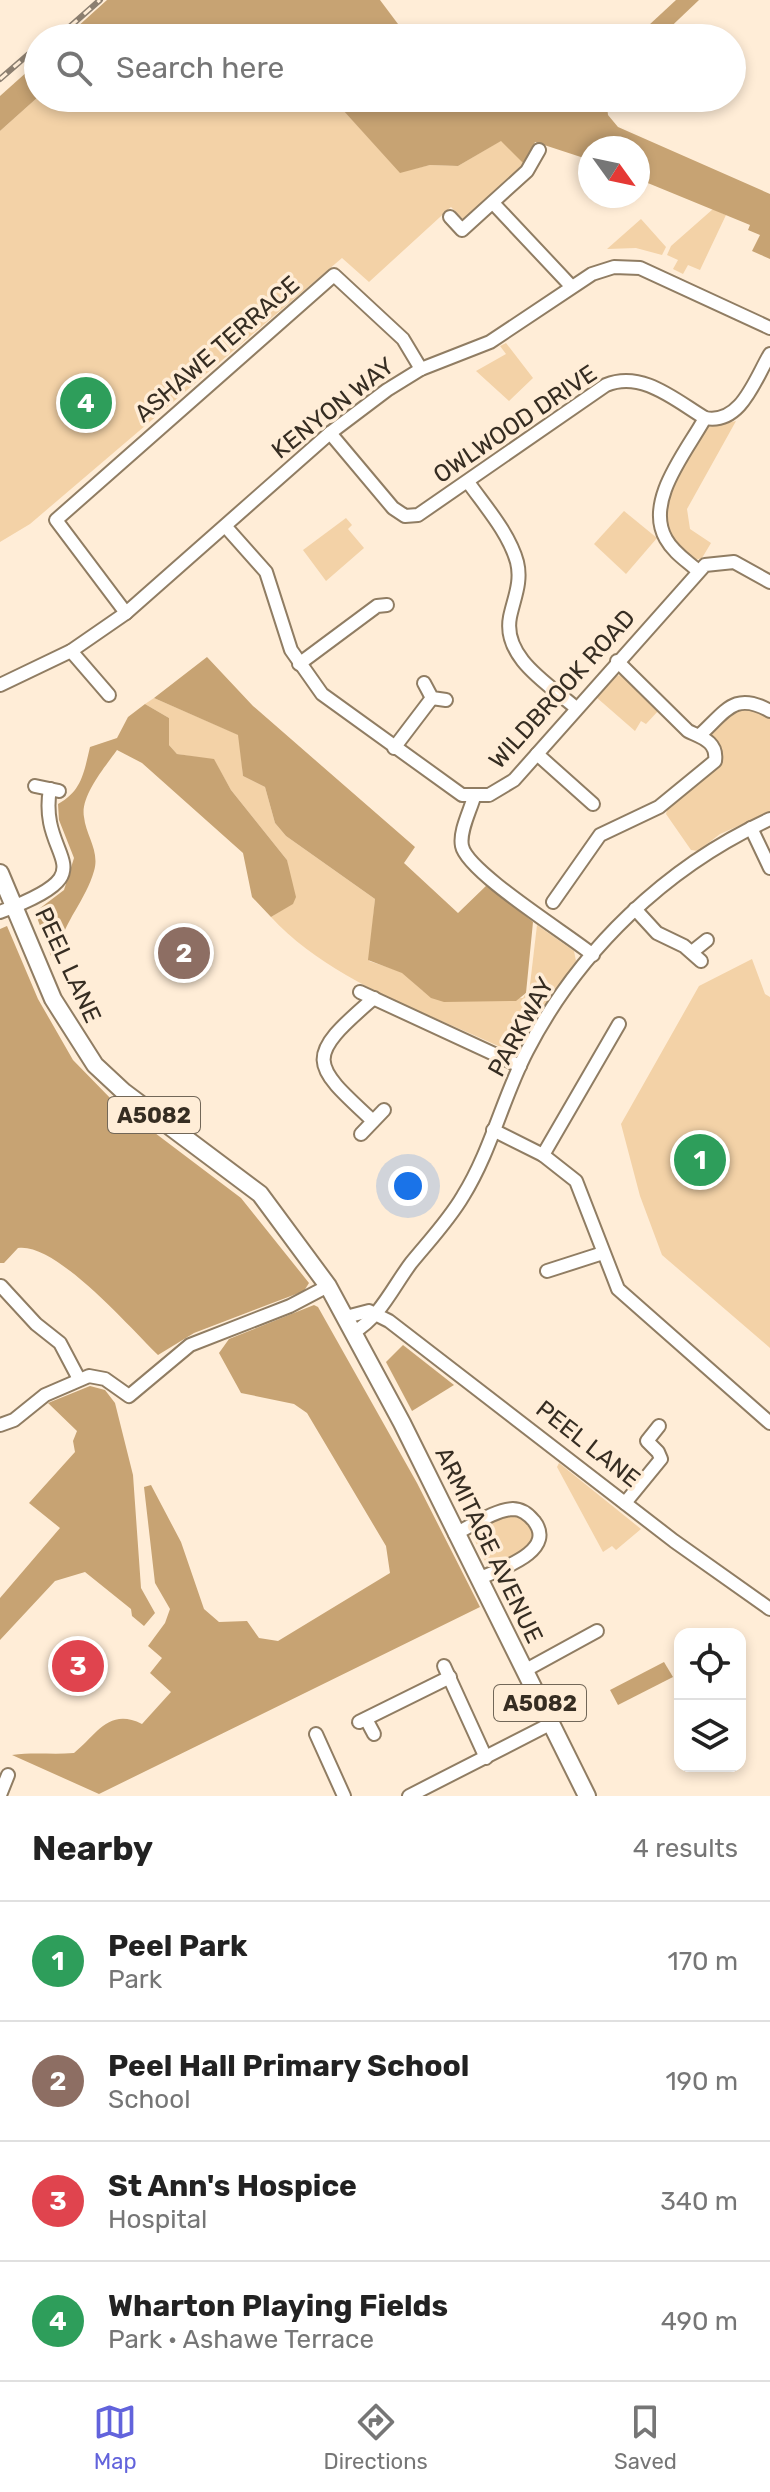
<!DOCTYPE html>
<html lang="en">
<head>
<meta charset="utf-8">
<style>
  :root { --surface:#fff; --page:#f2f2f2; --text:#222; --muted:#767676; --line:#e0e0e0; --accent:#6263dc }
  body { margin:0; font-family:Rubik,sans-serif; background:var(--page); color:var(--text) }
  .controls { position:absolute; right:24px; bottom:24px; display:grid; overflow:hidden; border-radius:16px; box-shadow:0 4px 12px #0003 }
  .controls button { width:72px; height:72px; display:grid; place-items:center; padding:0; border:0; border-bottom:2px solid var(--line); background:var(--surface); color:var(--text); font:40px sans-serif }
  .compass { position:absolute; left:578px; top:136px; width:72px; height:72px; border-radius:50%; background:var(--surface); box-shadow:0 4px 12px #0003; rotate:123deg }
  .you { position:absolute; left:408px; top:1186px; width:28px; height:28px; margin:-20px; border:6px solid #fff; border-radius:50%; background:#1a73e8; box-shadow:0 0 0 12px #1a73e833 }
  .badge { display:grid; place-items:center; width:52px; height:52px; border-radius:50%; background:var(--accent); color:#fff; font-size:26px; font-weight:700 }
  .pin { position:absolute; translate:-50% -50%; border:4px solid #fff; box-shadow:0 2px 8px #0006 }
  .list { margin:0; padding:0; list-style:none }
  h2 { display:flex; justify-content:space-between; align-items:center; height:104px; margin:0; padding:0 32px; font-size:34px }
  h2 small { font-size:26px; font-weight:400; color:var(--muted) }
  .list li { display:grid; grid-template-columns:52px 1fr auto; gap:24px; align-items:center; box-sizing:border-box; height:120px; padding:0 32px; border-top:2px solid var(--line) }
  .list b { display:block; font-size:30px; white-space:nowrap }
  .list p { margin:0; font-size:26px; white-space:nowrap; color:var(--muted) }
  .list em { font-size:26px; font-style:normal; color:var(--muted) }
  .icon { flex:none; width:44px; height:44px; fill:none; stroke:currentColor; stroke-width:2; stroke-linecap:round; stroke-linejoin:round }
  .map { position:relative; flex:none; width:770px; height:1796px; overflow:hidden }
  .search { position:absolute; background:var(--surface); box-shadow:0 4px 12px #0003; left:24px; right:24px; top:24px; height:88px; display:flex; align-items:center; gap:20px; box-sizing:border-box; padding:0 28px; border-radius:44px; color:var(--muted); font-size:30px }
  .sheet { height:584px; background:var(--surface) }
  nav { display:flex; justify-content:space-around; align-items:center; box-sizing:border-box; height:112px; border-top:2px solid var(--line); background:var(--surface); font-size:22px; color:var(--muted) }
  nav a { display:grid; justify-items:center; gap:4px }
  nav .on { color:var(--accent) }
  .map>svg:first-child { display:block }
  .green { fill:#f3d2a7 }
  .forest { fill:#c7a373 }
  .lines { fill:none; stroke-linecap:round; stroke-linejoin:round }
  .minor-casing { stroke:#907d63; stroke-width:16 }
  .major-casing { stroke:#907d63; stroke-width:20 }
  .minor { stroke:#fff; stroke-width:12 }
  .major { stroke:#fff; stroke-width:16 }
  .rail-casing { stroke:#8c7f70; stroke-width:6 }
  .rail { stroke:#ffedd7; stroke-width:3; stroke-dasharray:9; stroke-linecap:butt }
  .labels { text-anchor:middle; stroke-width:7; stroke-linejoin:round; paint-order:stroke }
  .shield { fill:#ffedd7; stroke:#726758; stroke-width:2 }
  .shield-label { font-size:22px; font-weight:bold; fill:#362d22 }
  .street-label { font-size:24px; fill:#362d22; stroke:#ffedd7 }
</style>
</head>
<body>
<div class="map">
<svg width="770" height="1796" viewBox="0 0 770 1796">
  <rect width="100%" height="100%" fill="#ffedd7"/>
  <g class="green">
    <polygon points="38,97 332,98 400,172 430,165 458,166 502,140 525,165 464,220 451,207 369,282 342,258 30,524 0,542 0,131"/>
    <polygon points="713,209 726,215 700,270 688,265 683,274 673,269 678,260 667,255 671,246"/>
    <polygon points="641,219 666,247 662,255 636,248 607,249"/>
    <polygon points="506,343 533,378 509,401 476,371 506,354 500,346"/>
    <path d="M736,421L687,509L690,529L711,543L702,558L693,561C686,554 676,547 671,538C650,503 687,458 704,428Z"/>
    <polygon points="624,511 657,538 626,574 594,544"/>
    <polygon points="346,518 352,525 348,529 364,548 326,581 303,550"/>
    <polygon points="621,675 659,710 646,724 641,721 635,731 596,697 615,676"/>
    <path d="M154,698L239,735L243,776L265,787L275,823L286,836L375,899L369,961L402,972L423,991L523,998L526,993L517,1047L507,1050C428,1013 331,982 271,917L292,904L287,860L231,790L214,760L177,754L169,745V718L145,704Z"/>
    <polygon points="748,707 770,717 770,812 720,834 698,851 691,850 666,814 668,807 716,769 722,754 711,733 734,711"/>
    <polygon points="537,925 574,951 576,961 524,1036"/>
    <polygon points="752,959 765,994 770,997 770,1348 662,1255 640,1196 621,1124 699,986"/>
    <polygon points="559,1463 641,1529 616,1550 612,1546 603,1552 557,1467"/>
    <polygon points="509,1514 526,1519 532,1530 532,1541 519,1554 489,1569 471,1533"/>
  </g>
  <g class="forest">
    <path d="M107,0H380L398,24L427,38H202C169,30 160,35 128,38C108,40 85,38 65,38Z"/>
    <polygon points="676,0 699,0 659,38 635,38"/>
    <polygon points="38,62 38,97 0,131 0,96"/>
    <polygon points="332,98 606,98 608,115 618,127 770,194 770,259 752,251 760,235 748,230 750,225 638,179 638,148 590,148 590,160 535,142 525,165 501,141 458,166 430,165 400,173"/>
    <polygon points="207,657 253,706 415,847 404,863 458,913 487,885 533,922 526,993 516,1001 444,1002 431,998 402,973 368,960 375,899 286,836 275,823 265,787 243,776 238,735 154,698"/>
    <path d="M145,704L169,718V745L177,754L214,759L231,790L287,860L296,897L293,904L271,917L252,897L243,853L142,763L117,750C105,767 80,796 84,817C86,836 100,851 94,871C86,900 64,921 58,951L51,956L35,912L64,890L74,858L59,820L58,804C82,791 84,772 90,747L117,738L128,717Z"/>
    <path d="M7,926L38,999L73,1060L114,1102L241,1198L309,1283L304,1291L194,1333L158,1355C130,1328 56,1242 18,1248L4,1263H0V929Z"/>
    <path d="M314,1305L318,1307L417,1483L480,1607L99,1794L12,1755C34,1752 53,1755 74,1753C96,1736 108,1707 142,1724L171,1692L150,1673L162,1658L148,1646L165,1623L170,1609L155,1583L144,1487L151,1485L181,1542L204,1609L219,1622L247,1621L259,1638L278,1641L390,1573L386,1546L307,1413L294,1404L241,1393L219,1353L229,1339Z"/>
    <polygon points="403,1345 454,1385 412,1411 386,1362"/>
    <polygon points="90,1386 105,1390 115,1403 133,1475 141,1588 155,1613 144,1626 132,1616 131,1609 85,1572 55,1581 0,1640 0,1598 60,1528 29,1503 75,1452 73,1441 77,1431 48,1403"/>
    <polygon points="664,1662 673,1677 618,1705 610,1690"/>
  </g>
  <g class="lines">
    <defs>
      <g id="minor">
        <polyline points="493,203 571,286"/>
        <polyline points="450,217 462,230 527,171 539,150"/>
        <path d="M330,433L393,508L405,516L418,515L606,385C642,370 675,400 705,418C741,425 755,379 770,354"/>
        <path d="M468,482C485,506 509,533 517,562C522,582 514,598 510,617C502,658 550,685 576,708"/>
        <polyline points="226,527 266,572 291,650 322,694 462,795 489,795 514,780 705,565 734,562 770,582"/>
        <path d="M697,570C687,561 673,552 666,539C644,501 687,451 705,418"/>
        <polyline points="126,613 56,520 334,275 403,339 421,369"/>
        <polyline points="71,651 109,695"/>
        <polyline points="299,664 377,606 387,605"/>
        <polyline points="424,683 432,698 446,700"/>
        <polyline points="0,685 71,651 126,613 330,433 387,390 421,369 490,342 592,274 614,267 640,268 770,328"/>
        <path d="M701,734C726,711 735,691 770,711"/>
        <polyline points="394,748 432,698"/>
        <polyline points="537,754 593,804"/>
        <polyline points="35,786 59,791"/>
        <path d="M474,797C470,811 459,832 462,846C467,872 569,935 593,955"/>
        <polyline points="751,828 770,868"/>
        <path d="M553,902L600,835L659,807L715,761C718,741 700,737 688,731L617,661"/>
        <polyline points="635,909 657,933 684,946 701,961"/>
        <path d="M0,912C114,869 37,862 50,789"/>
        <polyline points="692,952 707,940"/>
        <polyline points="360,992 520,1066"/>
        <path d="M373,1121C310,1063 304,1058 374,998"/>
        <polyline points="493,1130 543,1155 576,1181 618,1289 770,1423"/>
        <polyline points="361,1134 384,1110"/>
        <polyline points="543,1155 619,1024"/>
        <polyline points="547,1271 603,1253"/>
        <polyline points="1,1286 36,1324 60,1343 79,1379"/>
        <polyline points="346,1317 369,1311 389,1321 674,1541 770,1609"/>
        <path d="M354,1332C380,1317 393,1287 411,1263C429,1241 449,1220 463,1196C491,1151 503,1097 527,1051C579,950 667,866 770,819"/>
        <polyline points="0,1425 14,1420 45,1395 89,1376 105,1379 129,1396 190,1345 290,1306 328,1286"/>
        <polyline points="625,1503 661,1459 658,1452 647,1441 659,1426"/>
        <path d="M455,1534C472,1526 494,1510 513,1509C521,1509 529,1515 534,1521C558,1552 497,1570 478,1579"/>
        <polyline points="444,1666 486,1758"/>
        <polyline points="524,1671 597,1631"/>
        <polyline points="366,1719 374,1734"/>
        <polyline points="359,1722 450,1677"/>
        <polyline points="316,1734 344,1796"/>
        <polyline points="0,1795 8,1775"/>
        <polyline points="409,1796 550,1724"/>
      </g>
      <polyline id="major" points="0,873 53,999 95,1065 124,1092 260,1194 328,1286 402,1423 587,1796"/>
    </defs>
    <use href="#minor" class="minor-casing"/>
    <use href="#major" class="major-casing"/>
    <use href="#minor" class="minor"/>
    <use href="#major" class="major"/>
    <defs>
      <g id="rail">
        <polyline points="57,38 100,0"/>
        <polyline points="0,79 38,46"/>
      </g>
    </defs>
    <use href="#rail" class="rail-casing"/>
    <use href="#rail" class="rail"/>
  </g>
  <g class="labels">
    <g class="shield">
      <rect x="108" y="1097" width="92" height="36" rx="6"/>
      <rect x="494" y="1685" width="92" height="36" rx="6"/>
    </g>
    <g class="shield-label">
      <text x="154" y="1123">A5082</text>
      <text x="540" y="1711">A5082</text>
    </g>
    <g class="street-label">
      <text transform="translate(217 349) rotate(-41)" y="8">ASHAWE TERRACE</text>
      <text transform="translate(333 408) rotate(-38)" y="8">KENYON WAY</text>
      <text transform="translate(515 424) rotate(-34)" y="8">OWLWOOD DRIVE</text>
      <text transform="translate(562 689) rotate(-48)" y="8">WILDBROOK ROAD</text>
      <text transform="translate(68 965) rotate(65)" y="8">PEEL LANE</text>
      <text transform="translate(521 1027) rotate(-61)" y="8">PARKWAY</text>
      <text transform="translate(588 1444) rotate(38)" y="8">PEEL LANE</text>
      <text transform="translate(489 1545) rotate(64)" y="8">ARMITAGE AVENUE</text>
    </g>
  </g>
</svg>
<div class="controls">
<button><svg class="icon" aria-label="locate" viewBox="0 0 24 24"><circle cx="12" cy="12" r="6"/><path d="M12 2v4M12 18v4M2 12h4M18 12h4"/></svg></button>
<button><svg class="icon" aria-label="layers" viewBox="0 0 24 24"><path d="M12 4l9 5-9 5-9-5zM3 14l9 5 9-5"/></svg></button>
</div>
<svg class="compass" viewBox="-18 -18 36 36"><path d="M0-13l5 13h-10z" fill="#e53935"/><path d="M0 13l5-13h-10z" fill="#767676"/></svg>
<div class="you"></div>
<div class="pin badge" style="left:700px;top:1160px;background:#2e9e5b">1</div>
<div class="pin badge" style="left:184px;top:953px;background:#8d6e63">2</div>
<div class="pin badge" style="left:78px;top:1666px;background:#e0444e">3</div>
<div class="pin badge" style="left:86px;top:403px;background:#2e9e5b">4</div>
<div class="search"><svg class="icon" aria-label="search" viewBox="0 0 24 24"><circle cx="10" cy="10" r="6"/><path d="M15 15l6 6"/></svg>Search here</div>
</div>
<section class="sheet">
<h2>Nearby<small>4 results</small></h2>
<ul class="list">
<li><span class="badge" style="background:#2e9e5b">1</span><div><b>Peel Park</b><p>Park</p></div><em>170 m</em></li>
<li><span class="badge" style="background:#8d6e63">2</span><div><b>Peel Hall Primary School</b><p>School</p></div><em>190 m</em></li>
<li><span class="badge" style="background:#e0444e">3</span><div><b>St Ann's Hospice</b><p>Hospital</p></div><em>340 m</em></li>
<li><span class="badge" style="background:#2e9e5b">4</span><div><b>Wharton Playing Fields</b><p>Park · Ashawe Terrace</p></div><em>490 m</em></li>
</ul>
</section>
<nav>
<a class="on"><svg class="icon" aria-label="map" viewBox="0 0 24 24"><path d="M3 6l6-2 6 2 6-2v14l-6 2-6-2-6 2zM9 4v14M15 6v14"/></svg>Map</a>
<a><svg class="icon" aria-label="directions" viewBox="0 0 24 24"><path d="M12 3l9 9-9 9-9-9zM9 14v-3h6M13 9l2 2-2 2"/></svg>Directions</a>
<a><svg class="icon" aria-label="saved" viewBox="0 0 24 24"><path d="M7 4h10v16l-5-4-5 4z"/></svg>Saved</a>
</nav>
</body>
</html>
